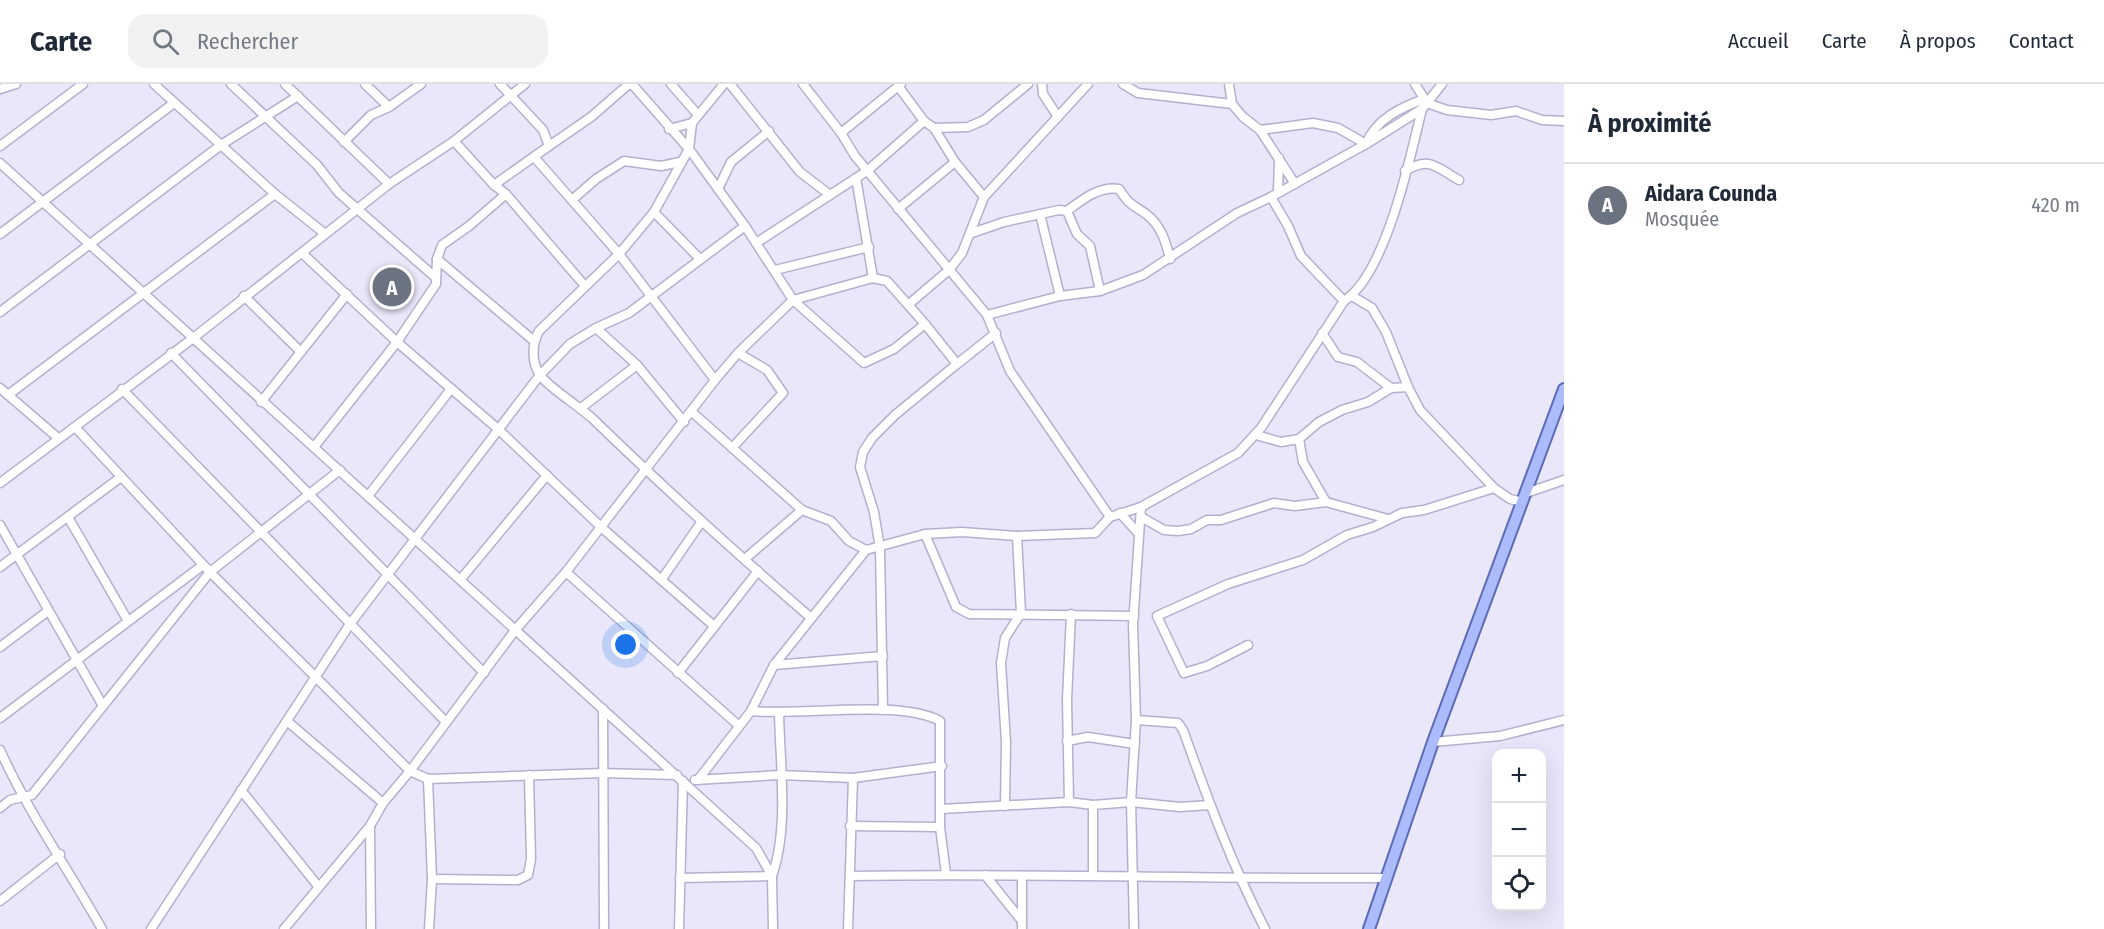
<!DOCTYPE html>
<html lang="fr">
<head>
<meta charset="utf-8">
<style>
  :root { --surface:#fff; --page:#f2f2f3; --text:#1f2937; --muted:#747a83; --line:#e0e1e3; --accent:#a03d04 }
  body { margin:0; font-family:"Fira Sans Condensed",sans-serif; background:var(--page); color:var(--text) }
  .controls { position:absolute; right:18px; bottom:18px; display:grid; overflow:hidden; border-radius:12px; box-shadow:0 6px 24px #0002 }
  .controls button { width:54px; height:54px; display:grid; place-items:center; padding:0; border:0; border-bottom:2px solid var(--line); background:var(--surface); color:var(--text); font:30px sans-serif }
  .you { position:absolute; left:626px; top:561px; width:21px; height:21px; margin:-15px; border:4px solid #fff; border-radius:50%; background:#1a73e8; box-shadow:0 0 0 9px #1a73e833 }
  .badge { display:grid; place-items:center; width:39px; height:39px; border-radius:50%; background:var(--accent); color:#fff; font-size:20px; font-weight:700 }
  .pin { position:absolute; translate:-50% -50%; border:3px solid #fff; box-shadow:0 2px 6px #0006 }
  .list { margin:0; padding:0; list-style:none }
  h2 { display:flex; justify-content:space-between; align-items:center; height:78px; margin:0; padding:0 24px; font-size:26px }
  h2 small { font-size:20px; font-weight:400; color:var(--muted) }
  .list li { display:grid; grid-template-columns:39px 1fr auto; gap:18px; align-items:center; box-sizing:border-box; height:84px; padding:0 24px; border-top:2px solid var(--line) }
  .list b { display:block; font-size:22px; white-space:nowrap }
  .list p { margin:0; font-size:20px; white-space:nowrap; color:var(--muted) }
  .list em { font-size:20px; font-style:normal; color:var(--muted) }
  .icon { flex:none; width:33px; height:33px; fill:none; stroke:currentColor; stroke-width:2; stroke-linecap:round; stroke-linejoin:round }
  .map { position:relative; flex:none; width:1564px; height:845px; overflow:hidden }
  header { display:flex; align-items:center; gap:36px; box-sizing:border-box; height:84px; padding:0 30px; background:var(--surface); border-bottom:2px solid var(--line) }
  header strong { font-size:28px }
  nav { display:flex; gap:33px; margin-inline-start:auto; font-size:21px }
  .search { width:420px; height:54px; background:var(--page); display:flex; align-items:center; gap:15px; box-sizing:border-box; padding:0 21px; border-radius:18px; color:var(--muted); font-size:22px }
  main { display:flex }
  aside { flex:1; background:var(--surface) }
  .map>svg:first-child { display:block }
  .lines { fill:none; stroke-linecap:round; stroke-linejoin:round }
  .minor-casing { stroke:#b5afcf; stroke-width:11 }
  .major-casing { stroke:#5c6cb7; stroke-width:14 }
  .minor { stroke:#fff; stroke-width:8 }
  .major { stroke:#abbbfb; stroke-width:10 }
</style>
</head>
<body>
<header>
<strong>Carte</strong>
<div class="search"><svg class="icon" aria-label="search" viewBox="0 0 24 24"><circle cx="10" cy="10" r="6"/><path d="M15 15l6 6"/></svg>Rechercher</div>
<nav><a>Accueil</a><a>Carte</a><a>À propos</a><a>Contact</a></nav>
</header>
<main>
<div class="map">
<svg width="1564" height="845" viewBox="0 0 1564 845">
  <rect width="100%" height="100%" fill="#eae7fb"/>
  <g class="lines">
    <defs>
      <g id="minor">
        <polyline points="154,0 275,110 324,149"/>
        <polyline points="231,0 317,81 339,109 435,193"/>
        <polyline points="285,0 389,100"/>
        <polyline points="365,0 389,23"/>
        <polyline points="671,0 698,31"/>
        <path d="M724,0L692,39L689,65L654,128L619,170L539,247C532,260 531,278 540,291C549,304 579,322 593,335C663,403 736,469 810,533"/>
        <polyline points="730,0 800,88 830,111"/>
        <polyline points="803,0 841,49 855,72 987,231 1060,212 1100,207 1143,191 1237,129 1271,113 1366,60 1422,25 1442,0"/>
        <polyline points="1042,0 1043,10 1058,33"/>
        <polyline points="1123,0 1138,9 1232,20 1243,33 1260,46 1295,100"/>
        <polyline points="1229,0 1232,20"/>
        <polyline points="1415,0 1427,19 1447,26 1491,31 1516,27 1542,36 1564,37"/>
        <polyline points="898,2 924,37"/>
        <polyline points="0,5 16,0"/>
        <polyline points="934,44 968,43 984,36 1028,0"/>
        <polyline points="669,45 692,39"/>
        <path d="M1260,46L1313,39L1338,44L1366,60C1376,35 1400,24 1424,15"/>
        <polyline points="841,49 901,0"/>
        <polyline points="454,57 494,101 506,110 585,202"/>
        <polyline points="344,58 371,31 389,23 421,0"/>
        <polyline points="0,62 83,0"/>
        <polyline points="549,62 591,33 629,0"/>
        <polyline points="535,74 619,170 715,296"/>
        <polyline points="0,79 756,764 772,792 773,845"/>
        <path d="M1405,87C1430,72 1436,83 1459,96"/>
        <polyline points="856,94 873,194"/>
        <polyline points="494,101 549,62 543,46 500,0"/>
        <polyline points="718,105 731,78 769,47"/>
        <polyline points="1278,108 1279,74"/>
        <polyline points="1271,113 1288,142 1301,172 1344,217"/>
        <polyline points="572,116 596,95 624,77 661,82 680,78"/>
        <polyline points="898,125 955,78"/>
        <path d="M1067,127C1083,115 1099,102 1119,105C1131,123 1131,119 1146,130C1161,141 1166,158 1170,175"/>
        <polyline points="654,128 700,175"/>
        <polyline points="1040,130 1060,212"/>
        <polyline points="972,149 1004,138 1059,126 1067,127 1077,150 1090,162 1100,207"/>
        <polyline points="0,150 174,19"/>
        <polyline points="756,159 867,87 924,37 934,44 955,78 984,113"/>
        <polyline points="302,169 397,258 498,345 601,443 714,542"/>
        <polyline points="437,175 534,257"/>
        <polyline points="775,186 869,163"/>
        <polyline points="244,212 301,268"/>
        <polyline points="1352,212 1372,224 1386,248 1408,303 1420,326 1494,404 1510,415 1523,418"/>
        <polyline points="909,220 949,186 962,169 984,113 1088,0"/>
        <polyline points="0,228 221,61 298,12"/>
        <polyline points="987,231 1010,287 1110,433"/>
        <polyline points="596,244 637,281 684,338"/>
        <polyline points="1322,249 1338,273 1357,278 1391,304"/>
        <polyline points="171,269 484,589"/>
        <polyline points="957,280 996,249"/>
        <polyline points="0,304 58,354"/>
        <polyline points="122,305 446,638"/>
        <polyline points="8,311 275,110"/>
        <polyline points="261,318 347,210"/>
        <polyline points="581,324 637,281"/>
        <polyline points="692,328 802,426 831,437 849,457 866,466"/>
        <polyline points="75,343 210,488 410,687 428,695 602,689 677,691"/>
        <polyline points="1256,351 1281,358 1299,355 1319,338 1342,326 1368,318 1391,304 1408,303"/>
        <polyline points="1299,355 1303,378 1326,418"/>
        <polyline points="314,363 397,258 436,200 437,175 442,161 469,142 506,110"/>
        <polyline points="732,364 783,309 767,286 738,269"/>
        <polyline points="0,399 192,255 389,100 454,57 525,0"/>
        <polyline points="1526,409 1564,396"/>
        <polyline points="368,412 451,305"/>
        <polyline points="1120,429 1139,450"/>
        <polyline points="68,433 128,537"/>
        <polyline points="1141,433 1164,446 1178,447 1191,445 1207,436 1221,436 1274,419 1295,422 1326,418 1388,435"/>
        <polyline points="0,441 103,622"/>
        <polyline points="925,450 956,523 969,530 1134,532"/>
        <polyline points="746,474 802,426"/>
        <polyline points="0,483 121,393"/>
        <polyline points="566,488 738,641"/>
        <polyline points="461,495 547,391"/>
        <polyline points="662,495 702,437"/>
        <polyline points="1248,561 1207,582 1184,589 1157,532 1228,500 1303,476 1347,451 1373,443 1402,429 1424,426 1494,404"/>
        <polyline points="0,563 48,527"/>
        <polyline points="774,581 883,572"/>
        <polyline points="678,589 758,487"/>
        <polyline points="603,625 604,845"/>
        <polyline points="883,626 880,464 874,428 860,383 863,368 872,354 895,331 957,280 925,240"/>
        <path d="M751,627C802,632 899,615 940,637V743L946,790"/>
        <polyline points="0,634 203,481"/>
        <path d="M1136,636L1178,639L1183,646C1207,713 1232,781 1265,845"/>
        <polyline points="287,637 383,719"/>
        <polyline points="1067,657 1088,653 1135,660"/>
        <polyline points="1433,658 1500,652 1564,636"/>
        <path d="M0,666C28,728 68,785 102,845"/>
        <polyline points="428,695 432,795 429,845"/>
        <polyline points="695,696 780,691 853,694 942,682"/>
        <path d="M698,696L751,627L774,581L866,466L925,450L962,448L1017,452L1095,449L1110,433L1141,423L1238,369L1261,344L1344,217C1386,190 1410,74 1422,25"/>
        <polyline points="241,706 318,802"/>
        <polyline points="1069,718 1067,616 1071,530"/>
        <polyline points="1005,722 1006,658 1001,579 1005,554 1021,529 1017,452"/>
        <polyline points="0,724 10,716 32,711 210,488 340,386"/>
        <polyline points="941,725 1069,718 1093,721 1131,718 1180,723 1210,721"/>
        <polyline points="370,742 371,845"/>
        <polyline points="850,742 940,743"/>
        <polyline points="985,791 1022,837"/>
        <polyline points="1093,791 1093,721"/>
        <path d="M850,792C1029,789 1208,795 1387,794"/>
        <polyline points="1022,792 1022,845"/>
        <path d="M680,794L772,792C789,745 780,679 779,629"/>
        <polyline points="432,795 518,796 528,791 531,775 529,691"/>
        <polyline points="0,817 60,770"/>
        <polyline points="151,845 350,540 540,291 570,260 596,244 629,229 745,142"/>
        <polyline points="284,845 370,742 383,719 410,687 516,545 566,488 715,296 738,269 793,216 844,202 873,194 887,197 925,240 894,265 864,279 793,216 745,142 689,65 632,0"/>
        <polyline points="679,845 683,697"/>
        <polyline points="848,845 853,694"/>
        <polyline points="1134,845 1131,718 1136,636 1133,541 1141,423"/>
      </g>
      <polyline id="major" points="1369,845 1433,658 1564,305"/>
    </defs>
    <use href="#minor" class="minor-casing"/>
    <use href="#major" class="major-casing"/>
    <use href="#minor" class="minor"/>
    <use href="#major" class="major"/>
  </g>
</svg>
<div class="controls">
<button>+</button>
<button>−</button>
<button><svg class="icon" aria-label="locate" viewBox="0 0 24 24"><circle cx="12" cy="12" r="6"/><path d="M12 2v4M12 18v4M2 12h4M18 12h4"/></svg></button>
</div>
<div class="you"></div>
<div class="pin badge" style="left:392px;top:203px;background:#6b7280">A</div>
</div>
<aside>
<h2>À proximité<small></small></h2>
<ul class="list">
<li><span class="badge" style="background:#6b7280">A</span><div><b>Aidara Counda</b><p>Mosquée</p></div><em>420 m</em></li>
</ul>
</aside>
</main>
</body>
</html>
